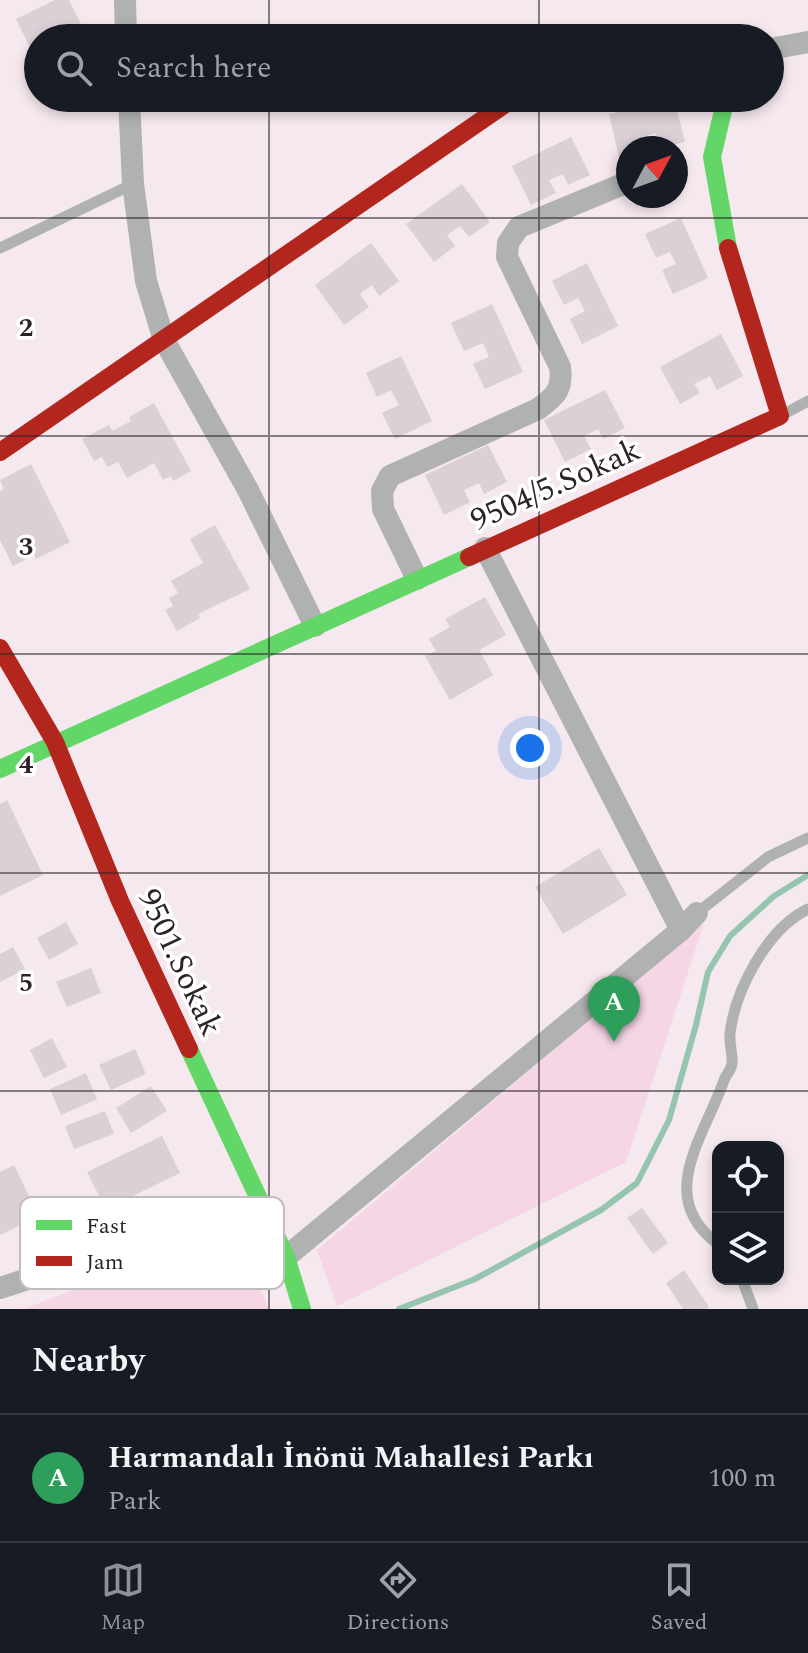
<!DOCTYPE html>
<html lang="en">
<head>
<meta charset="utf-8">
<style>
  :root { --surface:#171b24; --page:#242831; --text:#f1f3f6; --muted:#9ea1a6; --line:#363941; --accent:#8c9099 }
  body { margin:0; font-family:Spectral,serif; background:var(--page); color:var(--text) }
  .controls { position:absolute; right:24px; bottom:24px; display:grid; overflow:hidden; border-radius:16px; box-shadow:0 4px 12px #0003 }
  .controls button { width:72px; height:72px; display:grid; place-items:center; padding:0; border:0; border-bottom:2px solid var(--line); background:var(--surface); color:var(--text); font:40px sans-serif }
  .compass { position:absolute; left:616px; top:136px; width:72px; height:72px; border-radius:50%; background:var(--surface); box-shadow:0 4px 12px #0003; rotate:49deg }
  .you { position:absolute; left:530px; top:748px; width:28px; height:28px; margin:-20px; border:6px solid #fff; border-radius:50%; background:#1a73e8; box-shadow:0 0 0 12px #1a73e833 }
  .badge { display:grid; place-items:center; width:52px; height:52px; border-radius:50%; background:var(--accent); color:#fff; font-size:26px; font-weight:700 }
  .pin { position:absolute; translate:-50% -66px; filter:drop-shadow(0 2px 4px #0008) }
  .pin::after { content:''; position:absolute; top:42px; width:28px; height:24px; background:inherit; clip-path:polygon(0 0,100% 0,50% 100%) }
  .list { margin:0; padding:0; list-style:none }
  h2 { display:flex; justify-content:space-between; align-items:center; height:104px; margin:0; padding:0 32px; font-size:34px }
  h2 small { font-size:26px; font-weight:400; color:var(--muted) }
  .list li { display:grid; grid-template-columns:52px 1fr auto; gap:24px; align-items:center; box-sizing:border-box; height:128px; padding:0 32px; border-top:2px solid var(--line) }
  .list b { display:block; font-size:30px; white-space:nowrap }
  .list p { margin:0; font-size:26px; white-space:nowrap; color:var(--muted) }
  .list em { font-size:26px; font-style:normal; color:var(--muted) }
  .icon { flex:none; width:44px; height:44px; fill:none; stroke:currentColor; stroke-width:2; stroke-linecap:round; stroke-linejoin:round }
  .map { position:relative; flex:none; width:808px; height:1309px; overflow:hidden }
  .search { position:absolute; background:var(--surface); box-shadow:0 4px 12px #0003; left:24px; right:24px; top:24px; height:88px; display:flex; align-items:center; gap:20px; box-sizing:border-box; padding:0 28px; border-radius:44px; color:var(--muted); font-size:30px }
  .sheet { height:232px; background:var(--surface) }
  nav { display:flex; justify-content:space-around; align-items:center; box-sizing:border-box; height:112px; border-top:2px solid var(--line); background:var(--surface); font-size:22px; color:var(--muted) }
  nav a { display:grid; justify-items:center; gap:4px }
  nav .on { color:var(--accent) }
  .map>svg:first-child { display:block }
  .green { fill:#f6d6e5 }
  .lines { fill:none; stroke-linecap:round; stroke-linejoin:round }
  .stream { stroke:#96c5af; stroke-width:6 }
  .building { fill:#dbd0d5 }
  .lane { stroke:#b0b1b1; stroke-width:11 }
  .street { stroke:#b0b1b1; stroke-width:22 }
  .fast { stroke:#63d668; stroke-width:18 }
  .jam { stroke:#b3261e; stroke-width:18 }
  .grid { fill:none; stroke:#2c2328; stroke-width:2; stroke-opacity:0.55 }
  .labels { text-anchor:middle; stroke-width:7; stroke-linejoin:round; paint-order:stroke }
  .street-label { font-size:32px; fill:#2c2328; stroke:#fff }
  .key { fill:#fff; stroke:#c0bdbe; stroke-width:2 }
  .key-label { font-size:22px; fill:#2c2328 }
  .grid-label { font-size:26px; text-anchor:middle; font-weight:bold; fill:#2c2328; stroke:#fff; stroke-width:7; stroke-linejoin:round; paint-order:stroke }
</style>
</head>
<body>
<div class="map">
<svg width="808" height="1309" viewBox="0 0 808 1309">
  <rect width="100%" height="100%" fill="#f5e8ee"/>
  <g class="green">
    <polygon points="704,923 626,1162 337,1306 317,1250"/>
    <polygon points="235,1229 269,1309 23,1309"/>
  </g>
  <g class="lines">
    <polyline class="stream" points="399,1309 475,1279 601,1210 637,1183 669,1120 696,1025 708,972 730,936 774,896 808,875"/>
  </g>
  <g class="building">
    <polygon points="55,0 69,0 88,38 38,38 38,64 16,19"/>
    <polygon points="674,98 685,142 660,148 656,133 641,137 644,148 628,148 628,155 619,157 609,114"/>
    <polygon points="571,137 590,175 568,185 563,174 549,180 556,193 531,205 512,166"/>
    <polygon points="462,184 490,222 469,237 460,226 447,235 455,246 434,262 406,224"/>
    <polygon points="681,218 708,278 673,294 662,270 676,264 670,252 656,258 645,234"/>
    <polygon points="371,243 399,281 379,296 372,285 360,294 369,307 344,325 315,285"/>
    <polygon points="587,263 618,326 582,344 570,319 585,311 578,298 564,305 552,281"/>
    <polygon points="492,304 523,372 485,389 473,364 489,357 483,343 464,351 451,323"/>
    <polygon points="721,334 743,376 717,390 710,376 694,384 700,393 680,404 660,367"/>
    <polygon points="401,356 432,421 395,439 382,413 399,405 391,390 377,397 366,373"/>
    <polygon points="605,390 625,428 603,439 598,429 584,436 591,449 565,462 544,420"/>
    <polygon points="154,403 191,471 173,481 171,476 163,480 154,463 127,478 118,462 107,467 102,457 94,461 82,439 109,425 112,431 131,421 129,417"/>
    <polygon points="488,445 507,482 484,494 479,483 464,490 470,502 444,515 425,475"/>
    <polygon points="31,464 70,542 36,559 34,555 13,566 0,540 0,491 4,489 0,480"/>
    <polygon points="215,525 250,589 198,614 200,618 177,631 165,610 173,606 169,598 178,593 171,581 203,563 190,539"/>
    <polygon points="485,597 506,635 479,650 493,675 450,700 425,656 436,651 429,639 450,627 445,619"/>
    <polygon points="7,800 43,875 0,896 0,804"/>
    <polygon points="599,848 627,895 563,934 535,887"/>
    <polygon points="66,922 78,944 49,960 37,938"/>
    <polygon points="13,947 25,969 0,982 0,954"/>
    <polygon points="91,968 101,993 67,1007 56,982"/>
    <polygon points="52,1038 67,1067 44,1078 30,1050"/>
    <polygon points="135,1049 146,1074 111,1090 99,1065"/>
    <polygon points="86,1073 97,1099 61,1115 50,1089"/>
    <polygon points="151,1086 167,1111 131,1133 116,1108"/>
    <polygon points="105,1111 114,1134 74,1149 65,1126"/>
    <polygon points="162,1136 180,1173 106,1209 87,1172"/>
    <polygon points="14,1165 39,1216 0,1235 0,1172"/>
    <polygon points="642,1208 668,1243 653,1254 627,1218"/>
    <polygon points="684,1270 709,1307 705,1309 683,1309 666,1283"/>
  </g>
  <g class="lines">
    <g class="lane">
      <polyline points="0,248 133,184"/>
      <polyline points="784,414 808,401"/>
      <polyline points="697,913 768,857 808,838"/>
      <path d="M718,1244C654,1197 705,1136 724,1080C726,1075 731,1070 732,1064C733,1054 729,1044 730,1034C735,990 767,929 808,909"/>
      <polyline points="742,1279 753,1309"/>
    </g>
    <g class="street">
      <polyline points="125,0 126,38"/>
      <polyline points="770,49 808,42"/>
      <polyline points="129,98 133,184 146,281 164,340 248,490 315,626"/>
      <polyline points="485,548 681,930"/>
      <path d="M417,579L383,509L382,491L390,476L538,409C556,396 563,389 560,367L507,257L508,243L519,227L628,182"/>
      <polyline points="286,1257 681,930 697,913"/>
      <polyline points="0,1288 259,1204"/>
    </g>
    <g class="fast">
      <polyline points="726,98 712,157 728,248"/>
      <polyline points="0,769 469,557"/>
      <polyline points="189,1049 286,1257 302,1309"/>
    </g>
    <g class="jam">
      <polyline points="0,452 514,98"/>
      <polyline points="469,557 780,416 728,248"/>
      <polyline points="0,648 55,742 120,901 189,1049"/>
    </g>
  </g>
  <path class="grid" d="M269,0V38M539,0V38M269,98V1309M539,98V1309M0,218H808M0,436H808M0,654H808M0,873H808M0,1091H808"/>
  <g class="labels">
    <g class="street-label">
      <text transform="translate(555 484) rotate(-24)" y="11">9504/5.Sokak</text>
      <text transform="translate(181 962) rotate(65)" y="11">9501.Sokak</text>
    </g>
  </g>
  <rect x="20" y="1197" width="264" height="92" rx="12" class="key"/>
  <rect x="36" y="1220" width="36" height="10" fill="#63d668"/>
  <rect x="36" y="1256" width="36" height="10" fill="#b3261e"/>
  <g class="key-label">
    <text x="86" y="1233">Fast</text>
    <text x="86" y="1269">Jam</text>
  </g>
  <g class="grid-label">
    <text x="26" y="336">2</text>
    <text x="26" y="555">3</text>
    <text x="26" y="773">4</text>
    <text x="26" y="991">5</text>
  </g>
</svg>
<div class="controls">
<button><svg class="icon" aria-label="locate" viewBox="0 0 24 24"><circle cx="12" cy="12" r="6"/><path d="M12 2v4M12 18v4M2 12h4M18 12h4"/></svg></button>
<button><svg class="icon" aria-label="layers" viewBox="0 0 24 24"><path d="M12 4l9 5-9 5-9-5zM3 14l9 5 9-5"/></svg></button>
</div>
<svg class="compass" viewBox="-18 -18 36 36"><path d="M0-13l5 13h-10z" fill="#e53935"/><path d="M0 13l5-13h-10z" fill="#9ea1a6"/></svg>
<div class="you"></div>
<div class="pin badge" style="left:614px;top:1042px;background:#2e9e5b">A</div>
<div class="search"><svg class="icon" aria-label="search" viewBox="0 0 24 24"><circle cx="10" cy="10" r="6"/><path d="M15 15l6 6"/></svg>Search here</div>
</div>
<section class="sheet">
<h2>Nearby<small></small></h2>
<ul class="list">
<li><span class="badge" style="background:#2e9e5b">A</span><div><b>Harmandalı İnönü Mahallesi Parkı</b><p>Park</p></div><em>100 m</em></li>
</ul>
</section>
<nav>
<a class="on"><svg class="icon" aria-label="map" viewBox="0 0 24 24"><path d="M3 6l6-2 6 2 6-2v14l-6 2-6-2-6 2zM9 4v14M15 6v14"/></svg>Map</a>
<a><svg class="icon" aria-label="directions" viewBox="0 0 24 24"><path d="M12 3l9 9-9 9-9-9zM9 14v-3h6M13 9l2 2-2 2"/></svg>Directions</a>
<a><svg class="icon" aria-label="saved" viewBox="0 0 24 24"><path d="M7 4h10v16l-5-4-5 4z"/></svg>Saved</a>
</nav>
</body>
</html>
